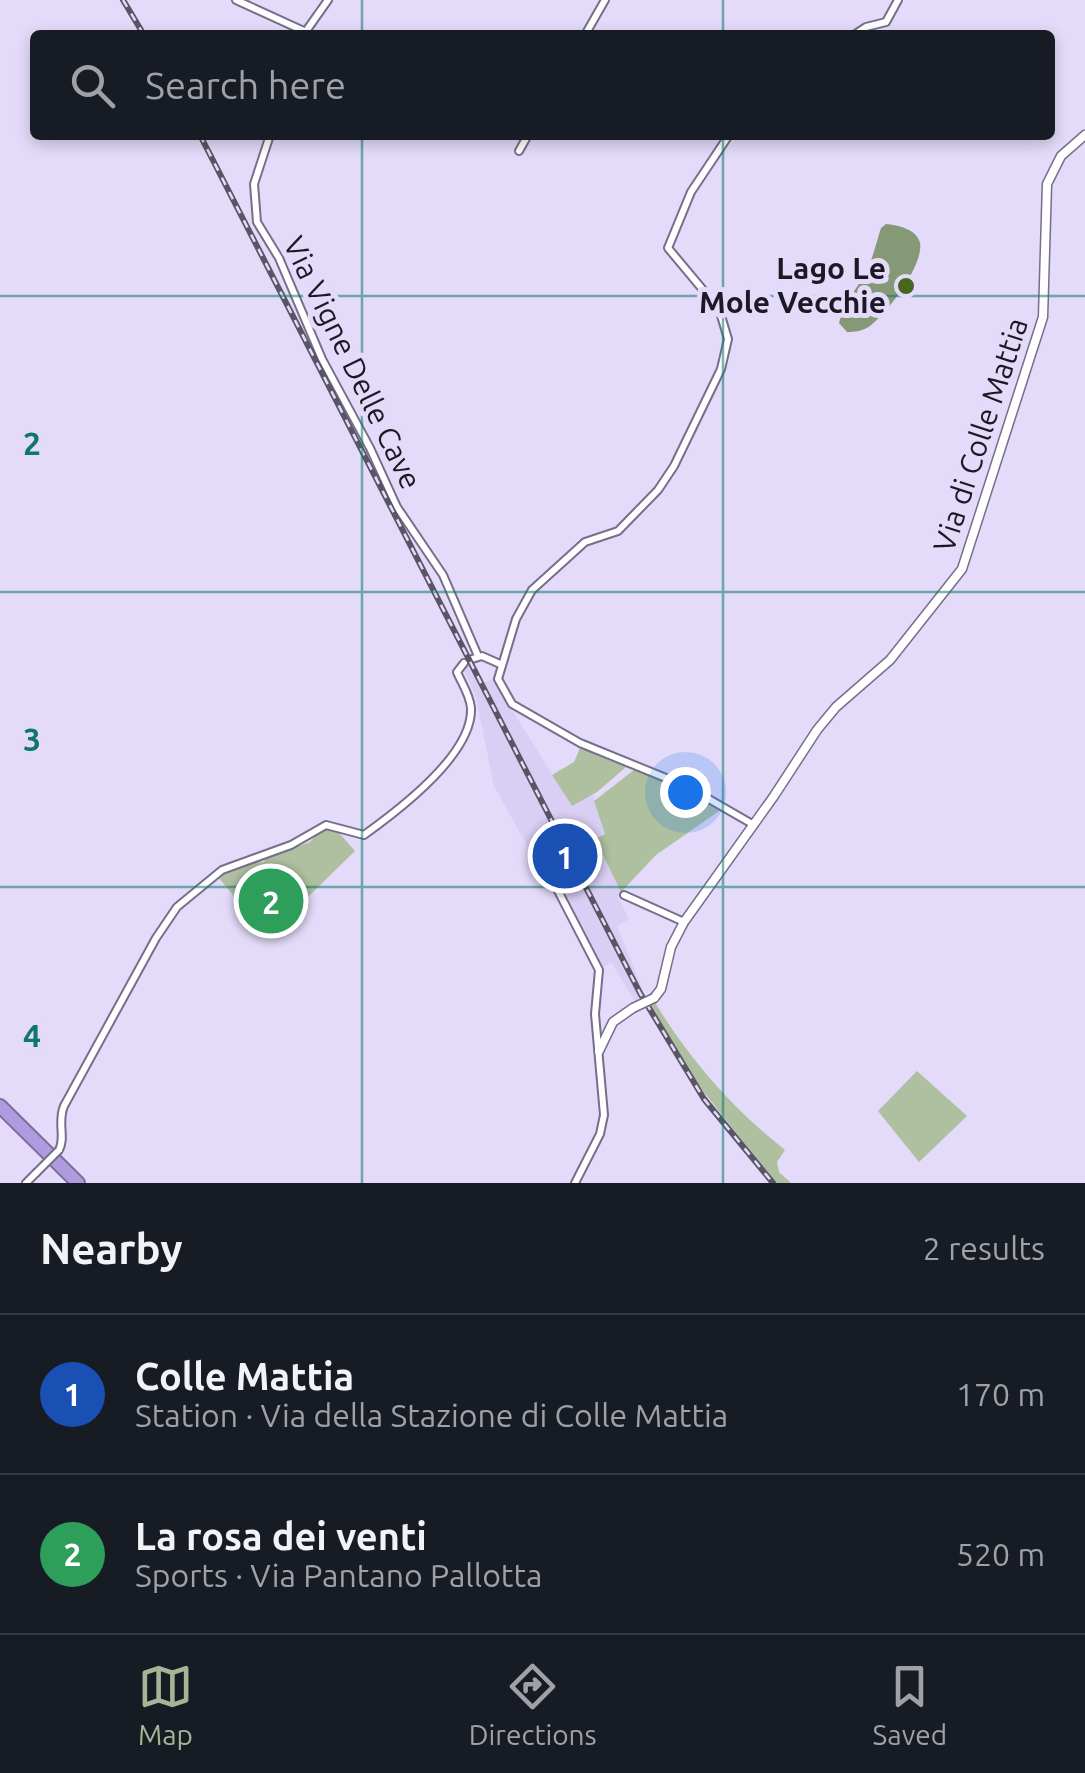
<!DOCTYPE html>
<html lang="en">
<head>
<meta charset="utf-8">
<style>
  :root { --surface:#171b24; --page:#20242c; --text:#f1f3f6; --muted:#9ea1a6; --line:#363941; --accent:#a4b495 }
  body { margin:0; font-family:Ubuntu,sans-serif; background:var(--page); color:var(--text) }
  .you { position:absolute; left:685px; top:792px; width:35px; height:35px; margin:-25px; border:8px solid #fff; border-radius:50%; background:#1a73e8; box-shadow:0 0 0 15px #1a73e833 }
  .badge { display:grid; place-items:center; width:65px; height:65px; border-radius:50%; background:var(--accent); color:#fff; font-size:32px; font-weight:700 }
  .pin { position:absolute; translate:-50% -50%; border:5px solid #fff; box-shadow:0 2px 10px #0006 }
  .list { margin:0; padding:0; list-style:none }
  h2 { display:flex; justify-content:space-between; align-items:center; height:130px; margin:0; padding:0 40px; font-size:42px }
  h2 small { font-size:32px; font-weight:400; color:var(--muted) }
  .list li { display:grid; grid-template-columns:65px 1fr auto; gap:30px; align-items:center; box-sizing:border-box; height:160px; padding:0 40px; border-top:2px solid var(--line) }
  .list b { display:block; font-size:38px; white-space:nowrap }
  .list p { margin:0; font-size:32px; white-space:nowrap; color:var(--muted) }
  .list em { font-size:32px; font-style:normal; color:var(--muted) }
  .icon { flex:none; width:55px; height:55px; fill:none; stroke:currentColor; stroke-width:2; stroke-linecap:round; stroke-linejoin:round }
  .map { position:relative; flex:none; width:1085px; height:1183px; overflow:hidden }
  .search { position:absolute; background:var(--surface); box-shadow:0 5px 15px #0003; left:30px; right:30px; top:30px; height:110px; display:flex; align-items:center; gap:25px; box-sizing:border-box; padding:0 35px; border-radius:10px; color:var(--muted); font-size:38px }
  .sheet { height:450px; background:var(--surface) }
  nav { display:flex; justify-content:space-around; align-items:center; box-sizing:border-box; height:140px; border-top:2px solid var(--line); background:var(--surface); font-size:28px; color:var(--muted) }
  nav a { display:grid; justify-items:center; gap:5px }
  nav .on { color:var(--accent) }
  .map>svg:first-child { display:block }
  .built { fill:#d9cef3 }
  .green { fill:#aec09f }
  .water { fill:#869977 }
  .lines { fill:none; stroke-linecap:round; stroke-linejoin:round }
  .minor-casing { stroke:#766e8a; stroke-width:10 }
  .tertiary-casing { stroke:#766e8a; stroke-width:11 }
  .motorway-casing { stroke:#7d6e9e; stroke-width:16 }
  .minor { stroke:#fff; stroke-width:6 }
  .tertiary { stroke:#fff; stroke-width:8 }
  .motorway { stroke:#b19bdf; stroke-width:12 }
  .rail-casing { stroke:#5a5566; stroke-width:6 }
  .rail { stroke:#e3dbf9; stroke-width:2.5; stroke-dasharray:8; stroke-linecap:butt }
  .minor-bridge-casing { stroke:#766e8a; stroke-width:10; stroke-linecap:butt }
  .tertiary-bridge-casing { stroke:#766e8a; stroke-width:11; stroke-linecap:butt }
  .minor-bridge { stroke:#fff; stroke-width:6 }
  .tertiary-bridge { stroke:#fff; stroke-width:8 }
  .grid { fill:none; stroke:#0f766e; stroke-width:2.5; stroke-opacity:0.55 }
  .poi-dot { fill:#45671e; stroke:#e3dbf9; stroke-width:4 }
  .labels { text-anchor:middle; stroke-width:10; stroke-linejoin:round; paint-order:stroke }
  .poi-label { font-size:30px; font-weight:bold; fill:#1c1924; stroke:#e3dbf9; text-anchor:end }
  .street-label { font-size:30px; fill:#1c1924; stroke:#e3dbf9 }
  .grid-label { font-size:32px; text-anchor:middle; font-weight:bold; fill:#0f766e; stroke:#e3dbf9; stroke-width:10; stroke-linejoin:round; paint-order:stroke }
</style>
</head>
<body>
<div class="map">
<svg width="1085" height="1183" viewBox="0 0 1085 1183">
  <rect width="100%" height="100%" fill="#e3dbf9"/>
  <polygon class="built" points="472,660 484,683 496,677 506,700 571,805 593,795 605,834 595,840 621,892 618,897 629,919 617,926 646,998 635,1002 612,963 602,967 556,881 559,878 551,862 539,867 494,786 476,697 465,672 465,664"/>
  <g class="green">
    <polygon points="580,748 626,767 597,792 572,806 552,775 574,762"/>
    <polygon points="634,770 688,789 719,811 656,855 621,892 595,839 605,834 594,801"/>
    <polygon points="333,826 355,851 272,932 265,924 260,928 218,877 221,878 222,874 246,863 264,862 266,858 310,842 324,827"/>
    <path d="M664,994L656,1004C689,1059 734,1110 785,1150L777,1162L779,1172L791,1183H776L699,1086L648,1003Z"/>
    <polygon points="917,1071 967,1116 919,1162 878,1111"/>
  </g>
  <path class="water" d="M886,224C897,225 917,229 920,243C924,265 887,313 870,326C863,331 855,332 847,332L839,323C846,299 854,293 865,274C873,259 876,243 881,228Z"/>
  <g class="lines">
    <defs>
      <g id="minor">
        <polyline points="236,0 306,32"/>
        <polyline points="304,34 328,0"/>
        <polyline points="585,35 605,0"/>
        <polyline points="854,35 866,27 886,22 898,0"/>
        <polyline points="270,135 254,184 257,222 279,258 322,359 370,448 397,507 443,575 478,656"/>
        <polyline points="729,135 691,192 668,248 719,309 728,339 721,369 674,466 658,490 618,531 585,542 532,590 516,619 498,679 512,704 580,743 688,787 754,825"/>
        <polyline points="519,151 528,135"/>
        <polyline points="472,659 482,656 500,664"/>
        <polyline points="540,856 599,970 595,1014 604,1115 600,1134 575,1183"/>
        <polyline points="624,895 684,922"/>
        <path d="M59,1150C66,1137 57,1123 64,1106L156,938L177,907L222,870L291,845L326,825L364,835C399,810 473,754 471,708C470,695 462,684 457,672L464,663"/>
        <polyline points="26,1183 36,1173"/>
      </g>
      <g id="tertiary">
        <polyline points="654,998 661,989 671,947 684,922 774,796 817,730 836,707 890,660 962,569 1043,317 1047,184 1061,156 1085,135"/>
        <polyline points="599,1051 613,1022 633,1008"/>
      </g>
      <polyline id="motorway" points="0,1106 78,1183"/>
    </defs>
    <use href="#minor" class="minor-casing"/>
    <use href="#tertiary" class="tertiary-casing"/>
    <use href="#motorway" class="motorway-casing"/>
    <use href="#minor" class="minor"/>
    <use href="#tertiary" class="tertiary"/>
    <use href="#motorway" class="motorway"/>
    <defs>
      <g id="rail">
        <polyline points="123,0 144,35"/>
        <polyline points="200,135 640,993 704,1099 773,1183"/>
      </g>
    </defs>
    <use href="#rail" class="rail-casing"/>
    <use href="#rail" class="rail"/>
    <defs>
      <polyline id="minor-bridge" points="36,1173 59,1150"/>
      <polyline id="tertiary-bridge" points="633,1008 654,998"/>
    </defs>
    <use href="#minor-bridge" class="minor-bridge-casing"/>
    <use href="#tertiary-bridge" class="tertiary-bridge-casing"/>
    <use href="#minor-bridge" class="minor-bridge"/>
    <use href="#tertiary-bridge" class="tertiary-bridge"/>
  </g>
  <path class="grid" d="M362,0V35M723,0V35M362,135V1183M723,135V1183M0,296H1085M0,592H1085M0,887H1085"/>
  <circle class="poi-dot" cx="906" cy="286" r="10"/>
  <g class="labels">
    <g class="poi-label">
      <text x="886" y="279">Lago Le<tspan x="886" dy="34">Mole Vecchie</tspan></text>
    </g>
    <g class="street-label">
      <text transform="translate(352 363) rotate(64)" y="10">Via Vigne Delle Cave</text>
      <text transform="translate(981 435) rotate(-72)" y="10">Via di Colle Mattia</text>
    </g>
  </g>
  <g class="grid-label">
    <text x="32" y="455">2</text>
    <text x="32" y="751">3</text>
    <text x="32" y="1047">4</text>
  </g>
</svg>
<div class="you"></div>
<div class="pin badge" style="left:565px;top:856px;background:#1a4fb4">1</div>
<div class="pin badge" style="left:271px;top:901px;background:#2e9e5b">2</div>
<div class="search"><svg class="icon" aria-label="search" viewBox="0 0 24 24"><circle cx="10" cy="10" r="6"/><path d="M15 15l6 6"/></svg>Search here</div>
</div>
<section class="sheet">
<h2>Nearby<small>2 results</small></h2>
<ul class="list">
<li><span class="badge" style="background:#1a4fb4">1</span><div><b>Colle Mattia</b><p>Station · Via della Stazione di Colle Mattia</p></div><em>170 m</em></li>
<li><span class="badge" style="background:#2e9e5b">2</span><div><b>La rosa dei venti</b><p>Sports · Via Pantano Pallotta</p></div><em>520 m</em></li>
</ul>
</section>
<nav>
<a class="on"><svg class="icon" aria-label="map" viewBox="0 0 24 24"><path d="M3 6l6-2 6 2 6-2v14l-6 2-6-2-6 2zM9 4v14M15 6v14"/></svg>Map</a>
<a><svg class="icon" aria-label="directions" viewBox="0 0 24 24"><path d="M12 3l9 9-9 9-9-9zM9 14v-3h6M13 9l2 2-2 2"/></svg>Directions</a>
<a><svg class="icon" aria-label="saved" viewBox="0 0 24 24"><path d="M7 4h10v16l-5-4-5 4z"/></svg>Saved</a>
</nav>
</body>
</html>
